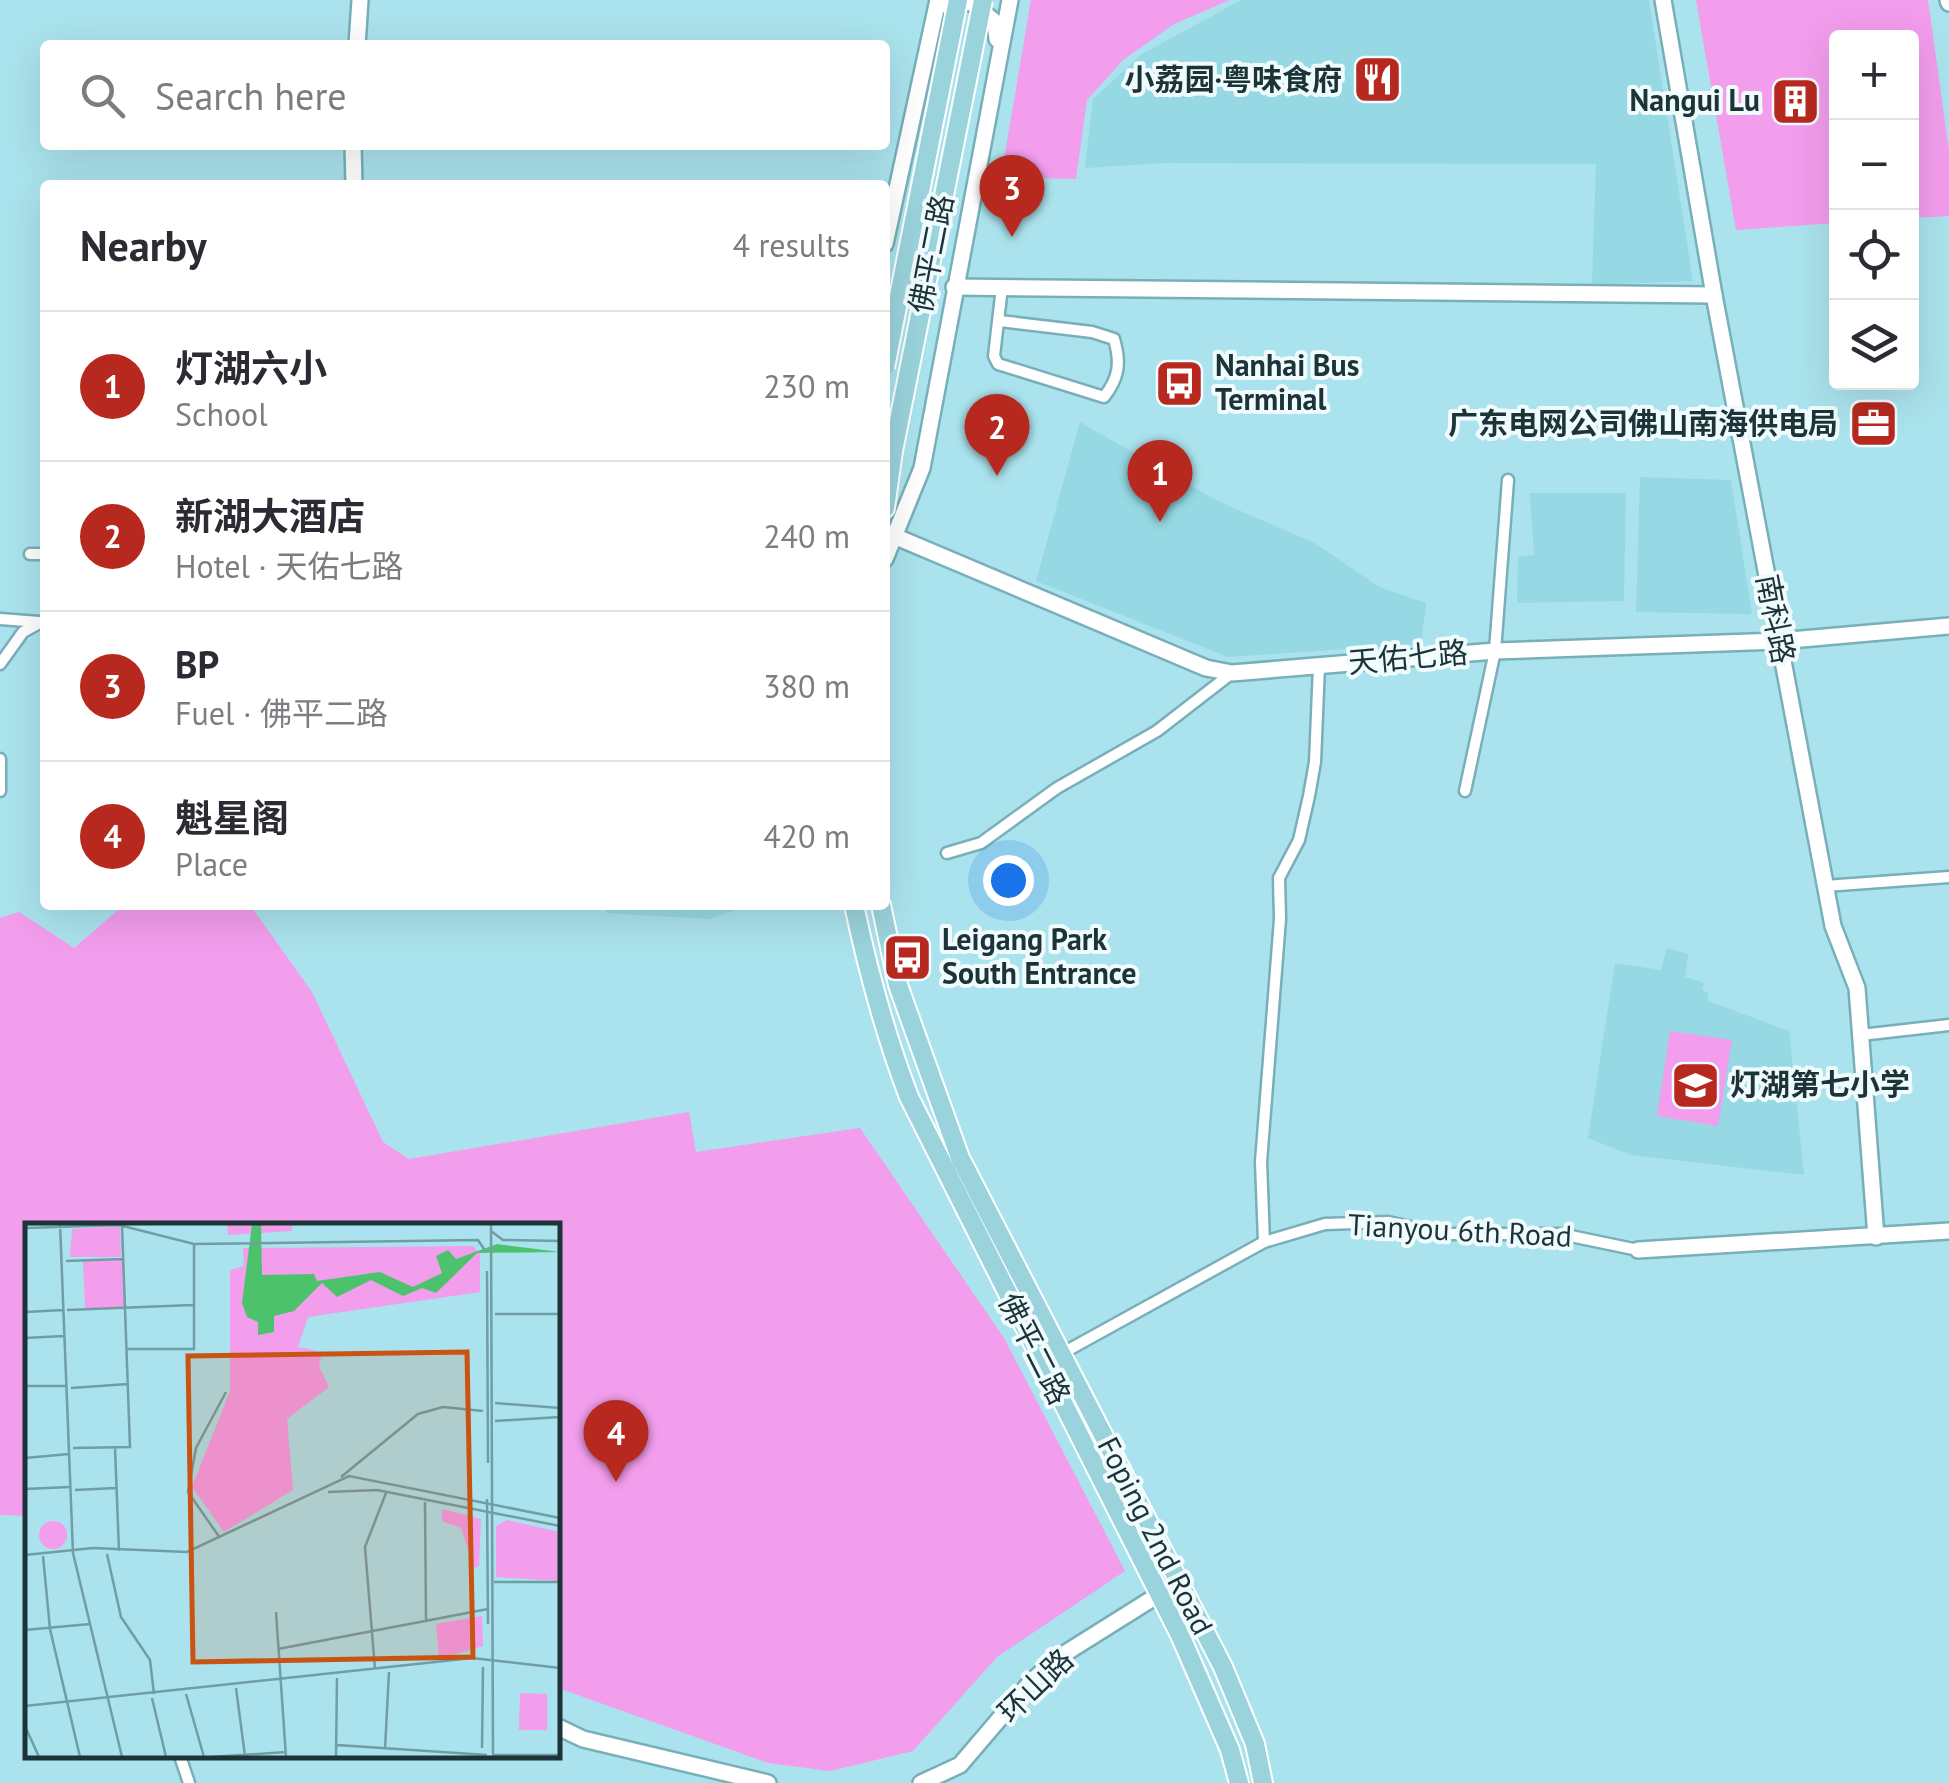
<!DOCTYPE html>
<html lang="en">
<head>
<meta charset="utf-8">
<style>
  :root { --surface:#fff; --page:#f2f2f3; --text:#2b2b33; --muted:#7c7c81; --line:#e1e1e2; --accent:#b7291e }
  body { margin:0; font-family:"PT Sans","Noto Sans SC",sans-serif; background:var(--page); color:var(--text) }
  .controls { position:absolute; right:30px; top:30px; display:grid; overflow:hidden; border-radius:10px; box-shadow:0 10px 40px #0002 }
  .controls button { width:90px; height:90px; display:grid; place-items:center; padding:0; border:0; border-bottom:2px solid var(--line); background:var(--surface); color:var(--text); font:50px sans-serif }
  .you { position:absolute; left:1008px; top:880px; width:35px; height:35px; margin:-25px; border:8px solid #fff; border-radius:50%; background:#1a73e8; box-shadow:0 0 0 15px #1a73e833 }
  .badge { display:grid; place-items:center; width:65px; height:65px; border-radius:50%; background:var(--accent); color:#fff; font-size:32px; font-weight:700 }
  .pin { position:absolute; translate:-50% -82px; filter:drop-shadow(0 2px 5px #0008) }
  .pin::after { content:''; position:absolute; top:52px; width:35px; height:30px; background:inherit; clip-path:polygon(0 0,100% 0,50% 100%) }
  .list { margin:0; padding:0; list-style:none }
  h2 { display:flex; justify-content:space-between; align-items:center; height:130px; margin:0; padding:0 40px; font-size:42px }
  h2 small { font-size:32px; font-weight:400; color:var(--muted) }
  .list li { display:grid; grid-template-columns:65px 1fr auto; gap:30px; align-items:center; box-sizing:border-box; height:150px; padding:0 40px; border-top:2px solid var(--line) }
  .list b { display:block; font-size:38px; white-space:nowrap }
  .list p { margin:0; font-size:32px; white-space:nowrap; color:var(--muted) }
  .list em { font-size:32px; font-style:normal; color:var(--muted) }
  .icon { flex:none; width:55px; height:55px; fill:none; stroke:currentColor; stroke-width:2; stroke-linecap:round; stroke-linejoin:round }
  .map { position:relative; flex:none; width:1949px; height:1783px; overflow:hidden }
  .search { position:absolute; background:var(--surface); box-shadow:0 10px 40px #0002; left:40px; top:40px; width:850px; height:110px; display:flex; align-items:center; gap:25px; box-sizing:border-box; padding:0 35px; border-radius:10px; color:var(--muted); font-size:38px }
  .panel { position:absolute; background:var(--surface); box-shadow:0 10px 40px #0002; left:40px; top:180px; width:850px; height:730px; border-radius:10px }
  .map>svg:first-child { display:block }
  .built { fill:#96d8e3 }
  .green { fill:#f39ded }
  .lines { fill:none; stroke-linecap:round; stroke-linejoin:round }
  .street-casing { stroke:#78afb9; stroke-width:15 }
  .secondary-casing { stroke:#78afb9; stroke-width:20 }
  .primary-casing { stroke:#fff; stroke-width:22 }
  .street { stroke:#fff; stroke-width:10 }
  .secondary { stroke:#fff; stroke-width:15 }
  .primary { stroke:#9ad3dc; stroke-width:18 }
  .primary-bridge-casing { stroke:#fff; stroke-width:22; stroke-linecap:butt }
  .primary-bridge { stroke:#9ad3dc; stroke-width:18 }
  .labels { text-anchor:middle; stroke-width:8; stroke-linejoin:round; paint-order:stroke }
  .poi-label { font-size:30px; font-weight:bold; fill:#1c3337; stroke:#f0fbfd; text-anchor:end }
  .street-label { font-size:30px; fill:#1c3337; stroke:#f0fbfd }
  .inset-road { fill:none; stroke:#719da4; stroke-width:2.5 }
  .view { fill:#c95312; fill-opacity:0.15; stroke:#c95312; stroke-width:5 }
  .inset-edge { fill:none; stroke:#1c3337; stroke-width:5 }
</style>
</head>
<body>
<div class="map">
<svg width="1949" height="1783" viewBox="0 0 1949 1783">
  <rect width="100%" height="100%" fill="#aae3ed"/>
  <g class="built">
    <polygon points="1241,0 1649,0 1693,281 1592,285 1596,164 1164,163 1085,168 1093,99 1142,54"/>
    <polygon points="1080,422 1218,501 1316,544 1379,587 1426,603 1421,644 1228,657 1036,581"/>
    <polygon points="1640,477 1731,480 1752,614 1636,612"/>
    <polygon points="1530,493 1626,493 1624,601 1517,603 1518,557 1534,555"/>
    <polygon points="605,905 751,905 709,919 606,913"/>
    <polygon points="1667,948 1688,954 1685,977 1704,983 1702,989 1708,994 1708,1001 1789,1031 1804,1175 1631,1155 1588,1138 1615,963 1661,970"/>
  </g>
  <g class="green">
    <polygon points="1031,0 1230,0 1174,24 1123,60 1087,100 1076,179 1001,177"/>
    <polygon points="1696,0 1928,0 1949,151 1949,216 1912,218 1912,38 1836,38 1836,223 1736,230"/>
    <polygon points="124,905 250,905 312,992 383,1142 409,1159 689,1112 696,1152 860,1128 1004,1338 1125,1571 997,1657 913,1751 830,1771 768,1763 558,1688 558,1226 28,1226 27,1516 0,1515 0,918 19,912 74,948"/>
    <polygon points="1670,1031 1732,1040 1718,1126 1657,1116"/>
  </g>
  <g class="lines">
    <defs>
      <g id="street">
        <path d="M1000,321L1092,332L1114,339C1121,363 1119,378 1104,397L998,364L994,356L1002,287"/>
        <polyline points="30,554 45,554"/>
        <polyline points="0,619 39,622"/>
        <polyline points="0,664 23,632 45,620"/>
        <polyline points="0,759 0,791"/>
        <polyline points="1465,791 1495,651 1508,480"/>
        <polyline points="947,853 981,843 1057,788 1157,731 1232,673"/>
        <polyline points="1825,886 1949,877"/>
        <polyline points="1861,1035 1949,1025"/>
        <polyline points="1264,1242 1261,1162 1280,919 1279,878 1299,840 1309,796 1315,762 1319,666"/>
        <polyline points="1061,1354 1264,1242 1325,1224 1388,1222 1441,1234 1561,1234 1638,1250"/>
        <polyline points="180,1756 189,1783"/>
      </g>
      <g id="secondary">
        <polyline points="1663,0 1714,295 1833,926 1857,988 1876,1237"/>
        <polyline points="1948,0 1949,3"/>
        <polyline points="948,6 971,2 995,22 997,39"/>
        <polyline points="357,45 360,0"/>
        <polyline points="353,145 354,185"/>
        <polyline points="885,244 938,0"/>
        <polyline points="954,287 1714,295"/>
        <polyline points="894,536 1206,668 1232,673 1495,651 1779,641 1949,626"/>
        <polyline points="885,559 922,468 1010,0"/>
        <polyline points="1638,1250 1949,1231"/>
        <polyline points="558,1727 583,1739 768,1783"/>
        <polyline points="921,1783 960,1765 1030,1683 1056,1659 1158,1595"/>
      </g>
      <g id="primary">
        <polyline points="885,508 893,451"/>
        <path d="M854,905C868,971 885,1034 909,1097L1180,1635L1230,1750L1239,1783"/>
        <polyline points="881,905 898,985 960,1158 1223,1667 1255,1744 1263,1783"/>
      </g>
    </defs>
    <use href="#street" class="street-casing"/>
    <use href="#secondary" class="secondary-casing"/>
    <use href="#primary" class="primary-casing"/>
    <use href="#street" class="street"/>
    <use href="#secondary" class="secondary"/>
    <use href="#primary" class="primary"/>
    <defs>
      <g id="primary-bridge">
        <polyline points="885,367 958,0"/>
        <polyline points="893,451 983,0"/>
      </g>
    </defs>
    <use href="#primary-bridge" class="primary-bridge-casing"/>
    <use href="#primary-bridge" class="primary-bridge"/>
  </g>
  <defs>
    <symbol id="restaurant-square" viewBox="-11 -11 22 22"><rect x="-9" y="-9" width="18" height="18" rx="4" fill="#b7291e" stroke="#f0fbfd"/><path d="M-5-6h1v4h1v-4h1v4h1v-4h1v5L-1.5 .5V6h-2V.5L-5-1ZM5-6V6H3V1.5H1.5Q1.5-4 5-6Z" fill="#fff"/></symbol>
    <symbol id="building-square" viewBox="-11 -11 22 22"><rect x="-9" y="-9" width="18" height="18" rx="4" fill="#b7291e" stroke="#f0fbfd"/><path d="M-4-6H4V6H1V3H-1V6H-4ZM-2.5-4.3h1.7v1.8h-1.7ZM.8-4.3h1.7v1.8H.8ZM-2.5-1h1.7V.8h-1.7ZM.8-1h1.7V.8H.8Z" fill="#fff"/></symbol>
    <symbol id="bus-square" viewBox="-11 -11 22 22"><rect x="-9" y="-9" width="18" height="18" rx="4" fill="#b7291e" stroke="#f0fbfd"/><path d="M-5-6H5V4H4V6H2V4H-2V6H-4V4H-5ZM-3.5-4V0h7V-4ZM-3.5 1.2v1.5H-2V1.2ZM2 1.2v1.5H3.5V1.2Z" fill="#fff"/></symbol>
    <symbol id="office-square" viewBox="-11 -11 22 22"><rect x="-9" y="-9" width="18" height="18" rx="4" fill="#b7291e" stroke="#f0fbfd"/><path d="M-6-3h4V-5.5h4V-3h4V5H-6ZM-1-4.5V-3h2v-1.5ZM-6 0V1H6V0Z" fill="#fff"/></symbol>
    <symbol id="school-square" viewBox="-11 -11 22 22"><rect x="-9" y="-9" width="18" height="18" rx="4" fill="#b7291e" stroke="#f0fbfd"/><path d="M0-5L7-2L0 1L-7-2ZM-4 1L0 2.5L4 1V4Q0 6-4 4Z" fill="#fff"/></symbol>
  </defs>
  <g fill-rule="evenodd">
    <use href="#restaurant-square" x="1350" y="52" width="55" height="55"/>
    <use href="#building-square" x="1768" y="74" width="55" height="55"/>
    <use href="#bus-square" x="1152" y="356" width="55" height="55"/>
    <use href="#office-square" x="1846" y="396" width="55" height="55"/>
    <use href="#bus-square" x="880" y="930" width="55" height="55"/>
    <use href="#school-square" x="1668" y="1058" width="55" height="55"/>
  </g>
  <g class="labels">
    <g class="poi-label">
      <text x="1342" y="90">小荔园·粤味食府</text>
      <text x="1760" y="111">Nangui Lu</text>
      <text x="1215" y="376" text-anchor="start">Nanhai Bus<tspan x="1215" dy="34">Terminal</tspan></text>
      <text x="1838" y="434">广东电网公司佛山南海供电局</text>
      <text x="942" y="950" text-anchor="start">Leigang Park<tspan x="942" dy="34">South Entrance</tspan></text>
      <text x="1730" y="1095" text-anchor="start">灯湖第七小学</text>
    </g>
    <g class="street-label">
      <text transform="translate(932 254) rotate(-79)" y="10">佛平二路</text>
      <text transform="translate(1775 619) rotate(79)" y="10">南科路</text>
      <text transform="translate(1408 658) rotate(-5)" y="10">天佑七路</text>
      <text transform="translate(1460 1231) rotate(3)" y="10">Tianyou 6th Road</text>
      <text transform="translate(1034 1349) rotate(63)" y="10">佛平二路</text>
      <text transform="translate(1155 1536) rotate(63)" y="10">Foping 2nd Road</text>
      <text transform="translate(1036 1686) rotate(-44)" y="10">环山路</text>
    </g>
  </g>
  <g transform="translate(25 1223)">
    <rect width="535" height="535" fill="#aae3ed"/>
    <path d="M202,1H267V8L203,12ZM95,3L96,34H45L47,6ZM448,23L455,31V69L283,94L273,124L297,129L294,143L304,164L262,196L268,267L199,309L167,264L205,168V47L219,43L218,25ZM98,36L101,84L60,86L58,38ZM417,286L456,296L454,343L449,345L436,305L417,298ZM482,297L535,309V358L471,354V303ZM14 312a14 14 0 1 1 28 0a14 14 0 1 1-28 0ZM457,393L458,423L414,436L411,401ZM495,470L522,471V507H494Z" fill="#f39ded"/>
    <path d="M227,1H236L237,52L289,51L292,58L355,49L388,64L417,50L411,33L423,27L431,36L472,21L535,29L452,30L411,70L397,65L378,73L346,57L312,74L297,60L269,88L249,93V109L233,112V99L222,94L217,80Z" fill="#4dc26c"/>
    <path class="inset-road" d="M35,1L48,330L97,534M466,1L468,534M0,5L94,2L169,21L453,17L461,29M466,8L478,17L535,18M41,38L98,36M462,48L463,240M42,87L168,82M0,89L38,87M470,91H535M0,115L39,113M102,126H169V21M0,163H41M46,165L103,161M470,180L535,185M470,198L535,194M48,225L105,224L97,3M90,225L94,328M0,235L44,231M316,254L393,191L418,184L458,188M0,266L44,264M50,267L91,265M352,267L535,303M303,269L352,267M462,276L463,401M400,279L401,398M195,315L163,269L171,225L201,169M82,331L96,394L125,437L129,471M0,332L68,325L162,329L324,253L535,295M18,333L25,406L55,534M469,359H535M251,389L261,534M0,407L65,401M253,426L463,386M350,446L340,324L361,270M211,465L220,533M161,471L179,534M127,475L141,534M0,483L447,435L535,445M0,503L14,534M312,522L462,532M457,525L458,444M360,526L364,449M468,532H535M186,534L261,529M311,534L312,455"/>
    <path class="view" d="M442,129L448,434L168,439L163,133Z"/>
    <rect width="535" height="535" class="inset-edge"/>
  </g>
</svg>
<div class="controls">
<button>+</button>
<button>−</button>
<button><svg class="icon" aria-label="locate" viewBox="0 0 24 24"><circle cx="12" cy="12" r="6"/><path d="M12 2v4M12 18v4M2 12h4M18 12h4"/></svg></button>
<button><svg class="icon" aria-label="layers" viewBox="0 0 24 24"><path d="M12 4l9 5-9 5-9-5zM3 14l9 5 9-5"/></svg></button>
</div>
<div class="you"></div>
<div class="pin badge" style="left:1160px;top:522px">1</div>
<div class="pin badge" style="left:997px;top:476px">2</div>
<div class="pin badge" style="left:1012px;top:237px">3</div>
<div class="pin badge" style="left:616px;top:1482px">4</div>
<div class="search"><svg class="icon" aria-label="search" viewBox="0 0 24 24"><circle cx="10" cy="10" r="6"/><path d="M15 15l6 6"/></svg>Search here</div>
<section class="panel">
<h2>Nearby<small>4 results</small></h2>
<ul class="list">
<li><span class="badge">1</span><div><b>灯湖六小</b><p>School</p></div><em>230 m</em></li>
<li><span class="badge">2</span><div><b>新湖大酒店</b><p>Hotel · 天佑七路</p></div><em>240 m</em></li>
<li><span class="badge">3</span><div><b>BP</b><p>Fuel · 佛平二路</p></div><em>380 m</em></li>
<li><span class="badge">4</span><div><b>魁星阁</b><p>Place</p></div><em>420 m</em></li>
</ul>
</section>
</div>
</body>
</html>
